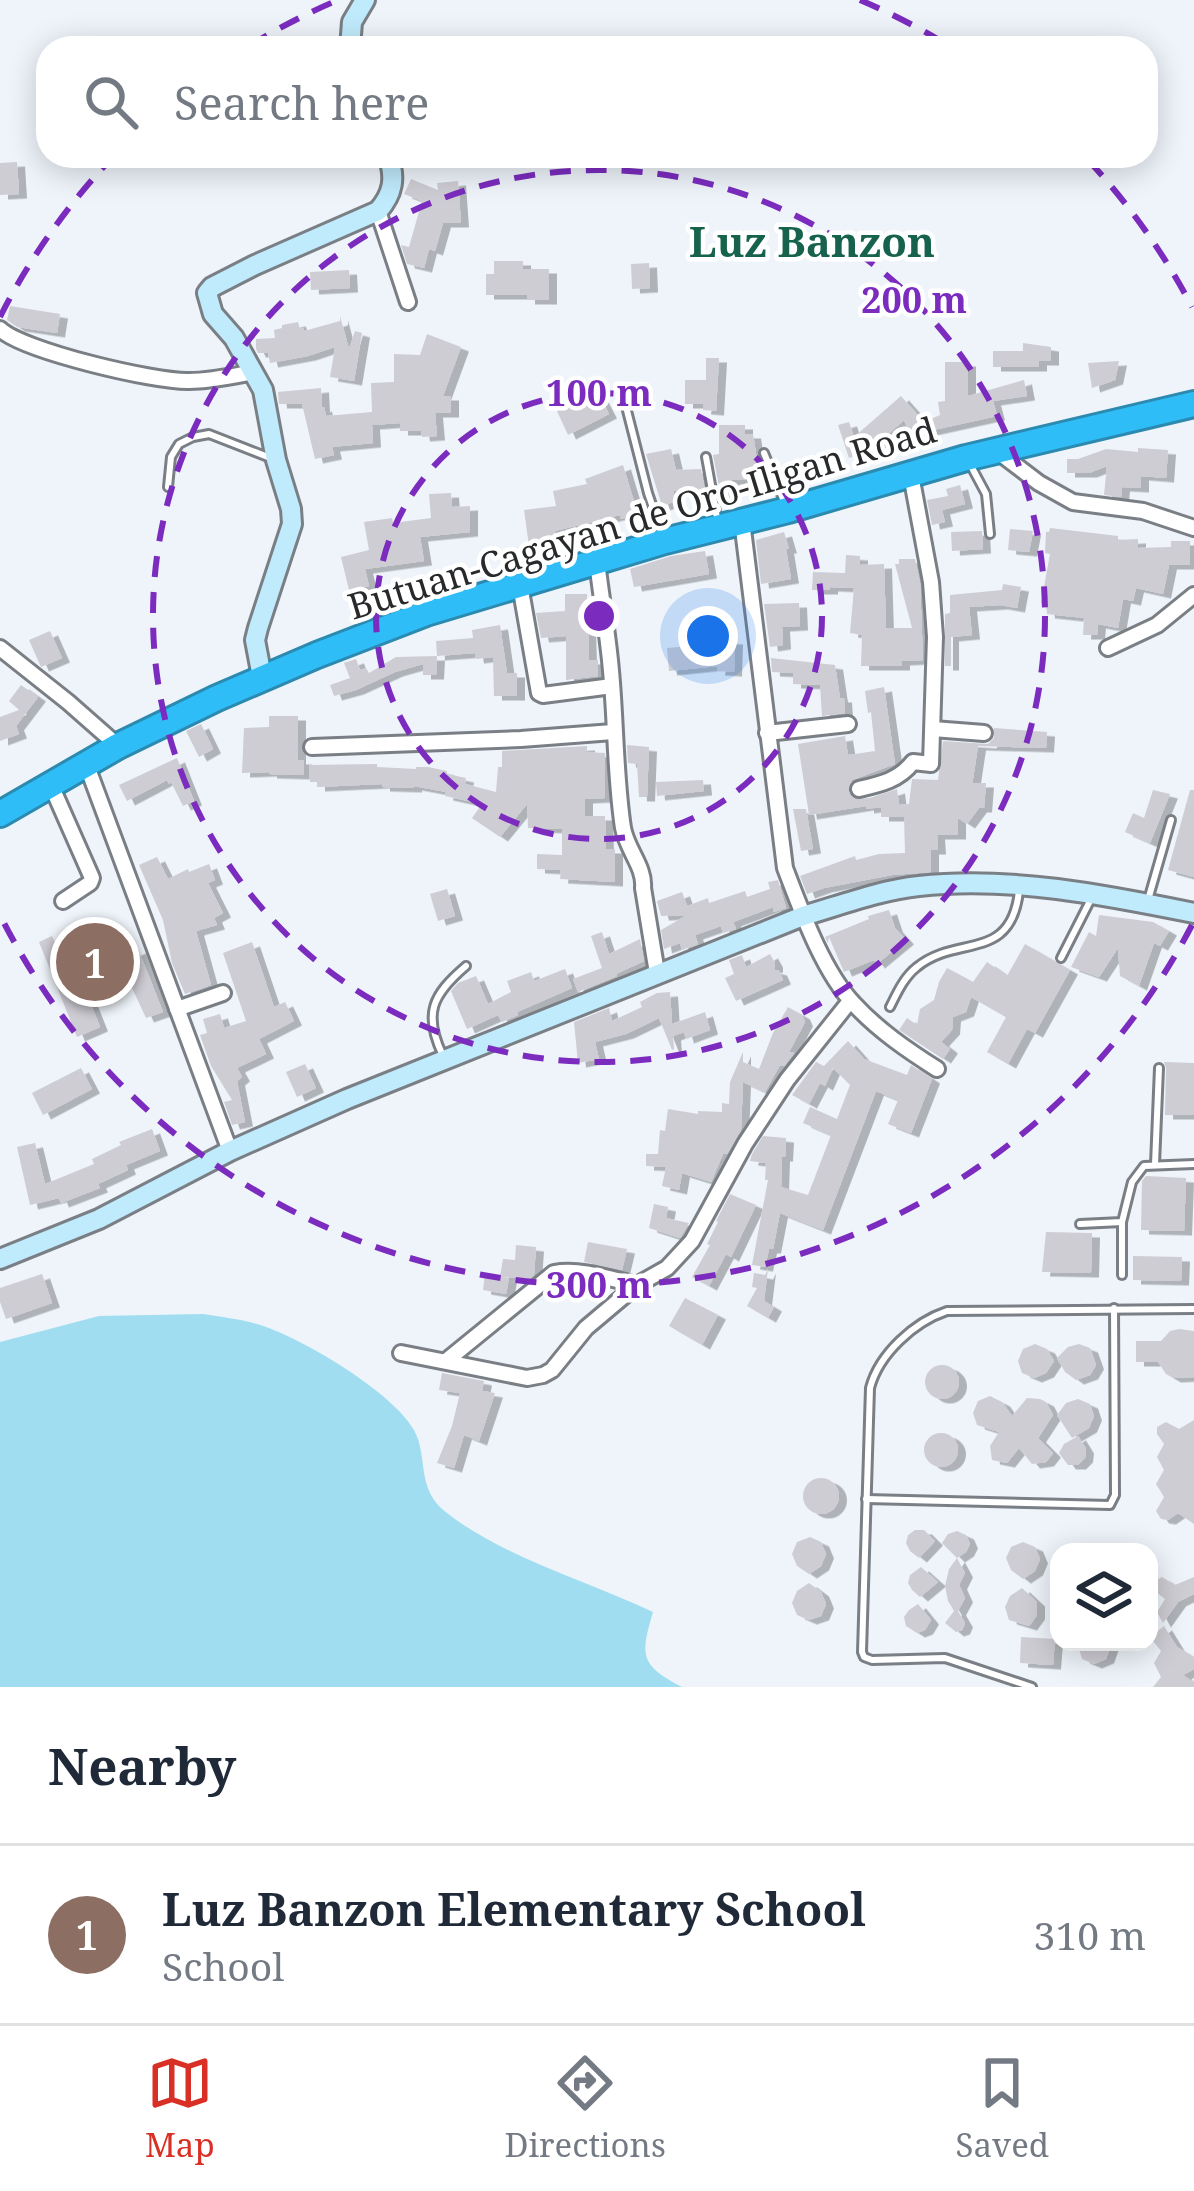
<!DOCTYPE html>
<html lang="en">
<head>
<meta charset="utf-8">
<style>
  :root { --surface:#fff; --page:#f6f6f7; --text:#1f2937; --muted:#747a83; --line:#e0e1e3; --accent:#d93025 }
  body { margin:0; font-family:"Noto Serif",serif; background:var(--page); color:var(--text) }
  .controls { position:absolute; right:36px; bottom:36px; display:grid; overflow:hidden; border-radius:24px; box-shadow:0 6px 30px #0003 }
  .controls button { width:108px; height:108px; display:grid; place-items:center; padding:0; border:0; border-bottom:3px solid var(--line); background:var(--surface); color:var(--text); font:60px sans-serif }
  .you { position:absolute; left:708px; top:636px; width:42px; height:42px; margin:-30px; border:9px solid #fff; border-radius:50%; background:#1a73e8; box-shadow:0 0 0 18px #1a73e833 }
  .badge { display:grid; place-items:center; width:78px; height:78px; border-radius:50%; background:var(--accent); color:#fff; font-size:39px; font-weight:700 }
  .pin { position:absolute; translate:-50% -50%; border:6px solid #fff; box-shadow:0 3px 12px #0006 }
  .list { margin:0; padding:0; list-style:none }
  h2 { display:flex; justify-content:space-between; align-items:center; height:156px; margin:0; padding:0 48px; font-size:51px }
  h2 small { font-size:39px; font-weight:400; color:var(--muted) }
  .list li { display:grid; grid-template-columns:78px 1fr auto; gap:36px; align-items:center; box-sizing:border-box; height:180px; padding:0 48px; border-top:3px solid var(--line) }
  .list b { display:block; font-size:45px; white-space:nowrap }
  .list p { margin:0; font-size:39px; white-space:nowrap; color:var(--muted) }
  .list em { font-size:39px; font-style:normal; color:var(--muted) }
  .icon { flex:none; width:66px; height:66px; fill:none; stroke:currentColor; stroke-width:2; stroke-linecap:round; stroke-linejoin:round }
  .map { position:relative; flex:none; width:1194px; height:1687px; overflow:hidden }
  .search { position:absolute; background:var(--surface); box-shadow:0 6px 30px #0003; left:36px; right:36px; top:36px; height:132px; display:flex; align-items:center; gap:30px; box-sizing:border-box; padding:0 42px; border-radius:36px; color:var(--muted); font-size:45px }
  .sheet { height:336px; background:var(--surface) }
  nav { display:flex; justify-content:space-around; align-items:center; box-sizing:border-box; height:168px; border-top:3px solid var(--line); background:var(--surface); font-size:33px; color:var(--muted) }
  nav a { display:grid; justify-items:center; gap:6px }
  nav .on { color:var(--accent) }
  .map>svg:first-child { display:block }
  .water { fill:#a0ddf0 }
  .building { fill:#cfcdd4; filter:url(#shadow) }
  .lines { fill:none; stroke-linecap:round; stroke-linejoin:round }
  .lane-casing { stroke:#7a7f85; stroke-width:12 }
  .street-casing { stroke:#7a7f85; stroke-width:20 }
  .secondary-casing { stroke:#7a7f85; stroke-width:24 }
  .highway-casing { stroke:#2c89af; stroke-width:30 }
  .lane { stroke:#fff; stroke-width:6 }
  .street { stroke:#fff; stroke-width:14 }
  .secondary { stroke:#c0ebfc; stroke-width:18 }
  .highway { stroke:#2ebdf6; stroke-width:24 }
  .ring { fill:none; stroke:#7b2cbf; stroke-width:6; stroke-dasharray:21 15 }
  .labels { text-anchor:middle; stroke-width:9; stroke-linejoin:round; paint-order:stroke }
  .street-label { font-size:36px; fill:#27292b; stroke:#fff }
  .quarter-label { font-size:42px; font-weight:bold; fill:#16624c; stroke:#fff }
  .centre { fill:#7b2cbf; stroke:#fff; stroke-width:6 }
  .ring-label { font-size:36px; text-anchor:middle; font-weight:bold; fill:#7b2cbf; stroke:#fff; stroke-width:9; stroke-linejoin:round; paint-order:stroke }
</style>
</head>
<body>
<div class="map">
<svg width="1194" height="1687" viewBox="0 0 1194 1687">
  <defs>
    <filter id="shadow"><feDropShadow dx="8" dy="4.5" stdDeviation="0" flood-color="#0004"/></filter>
  </defs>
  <rect width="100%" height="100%" fill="#eef4fa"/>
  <path class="water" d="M203,1314C221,1317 240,1319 257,1324C299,1336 393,1392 414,1430C429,1458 415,1489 447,1513C503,1557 588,1581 653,1612C640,1656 640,1665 682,1687H0V1342L99,1316Z"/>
  <g class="building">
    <polygon points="17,162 19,194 0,195 0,163"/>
    <polygon points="411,179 438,190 437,183 458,181 461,223 443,223 435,251 429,249 424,268 407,264 401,245 409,247 422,201 404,194"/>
    <polygon points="494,261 523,261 523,269 549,269 549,300 527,300 527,295 486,295 486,274 494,274"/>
    <polygon points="649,263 650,288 632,289 631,264"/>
    <polygon points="349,270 350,288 311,290 310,272"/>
    <polygon points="10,306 60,314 57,333 17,327 7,320"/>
    <polygon points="340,316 349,349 355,331 362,333 354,381 330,377 335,347 308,356 270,363 268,353 258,353 256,349 256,339 275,338 274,330 282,328 282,325 298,322 300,329 303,328 304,331 340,321"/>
    <polygon points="427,334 461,347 443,396 451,396 451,413 435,413 437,436 422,437 421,431 400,431 400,423 372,425 373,443 332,447 334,455 315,459 302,404 279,404 278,392 321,388 322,408 324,407 326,416 372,412 371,383 394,382 394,354 420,355"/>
    <polygon points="1023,343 1051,347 1051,361 1039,361 1039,367 993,367 993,351 1023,351"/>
    <polygon points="706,358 719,358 716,411 703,410 704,404 685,404 685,380 706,380"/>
    <polygon points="1119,361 1115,380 1092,388 1088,363"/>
    <polygon points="945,362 968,362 968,396 1024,380 1027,396 993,401 997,416 929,431 932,436 915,444 910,434 905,435 904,431 908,429 904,420 868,452 849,458 838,425 849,422 854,437 901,396 924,422 940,415 938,402 945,401"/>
    <polygon points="597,391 609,414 568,435 557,411"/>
    <polygon points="719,425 745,425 745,434 753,434 760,480 732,480 732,495 721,496 720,491 713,455 719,454"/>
    <polygon points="1138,448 1168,450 1166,478 1141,476 1141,488 1122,487 1121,497 1104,495 1107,466 1089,473 1067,473 1067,459 1078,459 1106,449 1138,452"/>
    <polygon points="671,449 676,470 701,469 705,491 673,491 676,501 662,506 646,454"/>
    <polygon points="623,465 638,515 620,519 620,515 555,531 556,542 529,546 524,510 556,506 553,491 587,484 585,479"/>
    <polygon points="960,485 965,504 942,510 945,522 932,525 927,500 948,496 946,489"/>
    <polygon points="451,493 452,507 470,506 470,532 420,537 424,561 365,569 369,586 349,590 341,557 369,550 364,522 392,518 393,523 431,518 429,494"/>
    <polygon points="1050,528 1118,536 1118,540 1138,539 1138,548 1171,547 1171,541 1190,541 1190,565 1169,565 1163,594 1136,588 1133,601 1123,599 1118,628 1098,624 1097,635 1083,635 1084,618 1047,614 1046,604 1041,603 1050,554 1045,553 1046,532 1049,532"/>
    <polygon points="1010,529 1033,531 1029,552 1008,550"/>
    <polygon points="982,531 983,549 952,551 951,532"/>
    <polygon points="784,532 789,549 786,549 791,579 761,584 756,540"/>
    <polygon points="705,551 709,574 634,587 630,569 671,556"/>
    <polygon points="846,555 860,556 860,565 884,564 886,628 912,628 895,564 899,564 899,559 915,559 920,583 923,660 902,661 902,666 861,666 862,635 850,633 854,588 830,587 830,590 812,590 813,572 845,573"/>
    <polygon points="1003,584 1021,587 1017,608 1000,605 969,607 972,635 951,637 951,666 945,666 945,614 950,613 950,595 1002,590"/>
    <polygon points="565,594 587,594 589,660 598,660 598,676 566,680 566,636 541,638 536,613 565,611"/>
    <polygon points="799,603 800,626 782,627 783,645 770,647 764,604"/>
    <polygon points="500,625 507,673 517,673 517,696 494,696 493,657 476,659 475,653 437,656 436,675 423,675 423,664 395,672 356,690 334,696 330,685 350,678 344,663 356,659 360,670 366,668 369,673 396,657 437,656 436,641 473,638 472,630"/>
    <polygon points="50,631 62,658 41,667 29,640"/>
    <polygon points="718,639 735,640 734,672 717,671 718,666 669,671 667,648 718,644"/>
    <polygon points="771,658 835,665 840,698 844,698 845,713 822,716 820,685 793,684 793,673 772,672"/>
    <polygon points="21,685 38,697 16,726 19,734 0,741 0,717 19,710 9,701"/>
    <polygon points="884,687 895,764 852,780 848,790 855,799 870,798 897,789 899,805 909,804 912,779 938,780 943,741 988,744 994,738 994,728 1047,732 1046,748 978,746 973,779 973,783 986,783 984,808 979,808 967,824 958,818 958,835 937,835 938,850 931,850 931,872 892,875 824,888 807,894 800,876 855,856 856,860 879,854 905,853 904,817 881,817 881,807 866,809 866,806 809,815 798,744 845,736 848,755 875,751 871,712 868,713 865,691"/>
    <polygon points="269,716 298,716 298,760 304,760 304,775 269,774 269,772 242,773 244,728 269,727"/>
    <polygon points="201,724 213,749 199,757 186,731"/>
    <polygon points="627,745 649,747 647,797 639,797 637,764 628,763"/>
    <polygon points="587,746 587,752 605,753 605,798 585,799 585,816 605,816 606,849 615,849 615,882 560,879 561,870 537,869 537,854 562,855 562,829 528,828 527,804 500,837 472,818 482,804 445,796 446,792 414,786 414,788 382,787 382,784 317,787 317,782 310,782 309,765 377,764 377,767 416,769 416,767 428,767 447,771 447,774 466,778 465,784 496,792 498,767 502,767 502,751"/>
    <polygon points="177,758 194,801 183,806 171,782 169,784 167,780 127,801 119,785"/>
    <polygon points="703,780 704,791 657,796 656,782"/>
    <polygon points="1153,790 1170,794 1150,843 1125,832 1133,813 1144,818"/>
    <polygon points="1190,790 1194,790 1194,877 1168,870"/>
    <polygon points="793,809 806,809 813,849 801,851"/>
    <polygon points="157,857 168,879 188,869 189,872 209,864 215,880 208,883 223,913 214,918 217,925 196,931 211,985 185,994 172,963 163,920 139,865"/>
    <polygon points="778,880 786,908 774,912 773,907 733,922 736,929 723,933 721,926 695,935 698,944 682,950 680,943 664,949 661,930 687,915 661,916 657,901 682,892 687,906 708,898 709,903 745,891 747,897 770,889 768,882"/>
    <polygon points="447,889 455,916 438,921 430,894"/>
    <polygon points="889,910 895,928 906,940 877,964 874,960 844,972 829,937 828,943 825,937 869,919 868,916"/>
    <polygon points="1099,915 1153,922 1169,931 1160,946 1154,943 1139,986 1120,976 1118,948 1099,977 1071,967 1089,932 1096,936"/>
    <polygon points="602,932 609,954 640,939 644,961 616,974 617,976 578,992 573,979 602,968 591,936"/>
    <polygon points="52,936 60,953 69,949 100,1027 77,1037 39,942"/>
    <polygon points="252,942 274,1007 285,1002 294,1021 259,1039 266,1054 237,1068 242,1077 237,1081 245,1122 232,1125 224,1102 232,1100 211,1066 200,1035 207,1033 203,1019 220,1014 224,1028 246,1021 223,953"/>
    <polygon points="1025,944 1070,970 1035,1033 1027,1029 1008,1064 987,1052 1006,1017 971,997 966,1012 953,1017 952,1030 941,1042 950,1049 943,1059 899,1030 907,1018 917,1025 920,1009 934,1000 939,982 947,968 973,982 987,962 1007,976"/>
    <polygon points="138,949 163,1012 146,1018 118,958"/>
    <polygon points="770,954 775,963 775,968 771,969 779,971 783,980 736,1001 725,978 734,974 729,960 742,955 746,967"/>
    <polygon points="565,969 572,988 517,1012 518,1015 502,1022 498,1015 467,1029 451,991 458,983 476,976 488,1004 511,992 507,981 531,972 534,981"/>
    <polygon points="670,992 672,1024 705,1012 710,1030 686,1039 684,1032 673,1036 674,1049 672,1050 659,1018 626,1034 595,1042 599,1059 578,1063 574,1022 609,1008 612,1021 642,1007 640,1002 657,993"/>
    <polygon points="788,1007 802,1015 805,1022 789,1052 794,1053 784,1066 780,1065 765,1092 743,1082 741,1130 727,1154 723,1154 711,1182 682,1173 679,1190 662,1186 666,1167 646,1166 646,1154 658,1154 660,1130 665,1131 668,1109 698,1114 698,1111 722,1112 722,1103 729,1104 730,1082 743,1052 743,1062 759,1069 773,1033"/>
    <polygon points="848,1041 864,1059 907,1075 911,1065 932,1079 911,1133 888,1124 898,1100 876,1091 823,1230 780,1213 773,1249 769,1249 765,1267 752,1265 768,1180 765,1180 766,1163 750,1161 752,1154 763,1136 786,1138 785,1157 782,1157 781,1187 808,1195 831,1135 803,1123 810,1107 837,1119 850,1085 833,1068 825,1086 820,1083 809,1104 792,1095 816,1062 824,1066"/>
    <polygon points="1164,1062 1194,1063 1194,1115 1165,1115 1166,1068"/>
    <polygon points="305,1064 316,1088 297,1097 286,1072"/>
    <polygon points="81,1068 92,1089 43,1115 32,1093"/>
    <polygon points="152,1129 160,1151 126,1165 128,1170 98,1184 100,1188 61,1203 59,1198 30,1205 17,1147 35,1143 45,1184 94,1164 92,1159 121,1145 119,1142"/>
    <polygon points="1146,1176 1186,1178 1184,1231 1141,1230 1142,1181"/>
    <polygon points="730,1194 756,1205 731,1257 726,1254 709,1286 692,1277 710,1245 707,1244 718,1222 716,1221"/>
    <polygon points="654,1204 668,1207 666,1218 689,1223 680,1238 649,1228"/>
    <polygon points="1046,1232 1092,1233 1091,1273 1042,1272"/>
    <polygon points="588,1242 627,1249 622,1270 584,1262"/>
    <polygon points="516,1245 536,1247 534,1275 529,1279 502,1277 509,1278 506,1294 483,1290 485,1274 500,1276 503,1259 515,1260"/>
    <polygon points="1133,1256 1182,1257 1181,1281 1133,1280"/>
    <polygon points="768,1269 764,1301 774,1307 768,1318 747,1306 757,1288 752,1287 754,1273 765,1275"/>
    <polygon points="42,1274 52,1303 6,1319 0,1302 0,1288"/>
    <polygon points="685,1298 718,1315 702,1345 669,1326"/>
    <polygon points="1179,1329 1194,1331 1194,1377 1173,1378 1166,1374 1158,1362 1136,1362 1136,1341 1161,1341 1170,1331"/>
    <polygon points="1035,1344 1047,1349 1054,1361 1046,1373 1034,1378 1022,1373 1018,1361 1023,1349"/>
    <polygon points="1079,1344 1090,1348 1096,1365 1090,1375 1076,1380 1065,1372 1057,1358 1068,1347"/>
    <circle cx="942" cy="1382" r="17"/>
    <polygon points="442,1373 484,1381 482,1391 495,1393 479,1441 464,1435 454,1468 437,1463 452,1426 460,1393 439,1390"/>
    <polygon points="990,1396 1002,1402 1012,1416 1027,1398 1040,1399 1046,1402 1053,1415 1038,1438 1053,1453 1046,1462 1032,1464 1019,1448 1007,1463 992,1460 990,1446 999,1432 977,1425 973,1413 978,1401"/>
    <polygon points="1078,1399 1090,1404 1094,1416 1089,1428 1072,1438 1057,1415 1066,1403"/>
    <polygon points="1194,1420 1194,1524 1178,1513 1168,1520 1161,1519 1156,1511 1164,1497 1156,1484 1164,1470 1157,1457 1164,1444 1157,1434 1157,1427 1166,1422 1179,1429"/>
    <circle cx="941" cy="1450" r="17"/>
    <polygon points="1078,1436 1086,1449 1085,1458 1078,1465 1068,1465 1059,1453 1064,1444"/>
    <circle cx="821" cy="1496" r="18"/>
    <polygon points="915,1530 924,1530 935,1541 919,1558 910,1551 906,1543 908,1535"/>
    <polygon points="957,1531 966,1535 970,1544 966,1552 957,1558 965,1573 959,1585 965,1598 958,1611 965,1623 962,1630 956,1632 945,1623 954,1611 948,1601 945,1586 949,1569 957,1558 942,1543 948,1534"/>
    <polygon points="810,1537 821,1542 826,1554 821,1566 809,1574 797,1566 792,1554 797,1542"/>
    <polygon points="1023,1542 1035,1547 1040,1559 1035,1571 1023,1579 1011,1570 1006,1558 1011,1547"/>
    <polygon points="921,1567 938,1582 920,1597 912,1590 908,1583 910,1575"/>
    <polygon points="1162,1577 1175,1585 1194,1577 1194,1594 1178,1602 1163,1623 1157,1612 1165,1599 1156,1592 1153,1586 1156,1580"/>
    <polygon points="809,1583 821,1592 826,1604 821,1616 809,1620 797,1615 792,1603 797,1591"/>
    <polygon points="1022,1588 1037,1602 1037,1615 1029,1626 1009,1620 1005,1607 1010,1596"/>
    <polygon points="918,1604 931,1620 925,1630 917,1633 906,1626 904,1617 909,1610"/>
    <polygon points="1164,1626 1177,1647 1194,1657 1194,1669 1183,1675 1194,1683 1194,1687 1153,1687 1161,1677 1154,1663 1161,1651 1153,1641 1154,1634"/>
    <polygon points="1021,1637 1055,1639 1053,1665 1020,1663"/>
    <polygon points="1077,1642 1112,1642 1106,1659 1094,1664 1082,1659"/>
  </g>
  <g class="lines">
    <defs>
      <g id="lane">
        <polyline points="622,391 648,493 663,537"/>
        <polyline points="764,453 786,506"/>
        <polyline points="706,457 717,518"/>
        <polyline points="971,466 986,494 990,534"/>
        <polyline points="168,487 171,457 179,444 193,437 209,434 273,459"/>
        <polyline points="1148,900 1171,820"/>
        <polyline points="1061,958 1091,899"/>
        <path d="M890,1007C897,993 904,977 917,967C957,934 1011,963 1019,891"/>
        <path d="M443,1056C423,1014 432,995 466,966"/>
        <polyline points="1155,1164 1159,1068"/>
        <polyline points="1122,1222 1122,1275"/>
        <polyline points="1080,1224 1122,1222 1132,1182 1144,1166 1194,1164"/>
        <polyline points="866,1499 1110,1505 1115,1495 1114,1308"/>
        <path d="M1032,1687L945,1658L872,1660L864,1657L862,1652L870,1388C879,1354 914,1322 947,1311L1194,1309"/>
      </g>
      <g id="street">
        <polyline points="378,211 408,302"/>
        <path d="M0,329C23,351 155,382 189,381C211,381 233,376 254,372"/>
        <polyline points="997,451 1039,483 1073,502 1143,511 1194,528"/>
        <path d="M742,521L785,868C801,910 823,972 854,1004C878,1030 907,1050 937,1069"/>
        <path d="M597,561C601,597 608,634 611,671C616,724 615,775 623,828C627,850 645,867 643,888L657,973"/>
        <polyline points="520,585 539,693 543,695 612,686"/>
        <polyline points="0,648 68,702 118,746"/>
        <polyline points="1108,648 1157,625 1194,595"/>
        <polyline points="933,729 984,733"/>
        <polyline points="767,733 848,724"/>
        <polyline points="312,747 521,739 613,732"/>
        <polyline points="87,766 230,1151"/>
        <polyline points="51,785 92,878 90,883 63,901"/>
        <path d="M859,789C881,784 899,780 913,762L931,764L935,637L931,582L911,475"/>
        <polyline points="177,1009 223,993"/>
        <polyline points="401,1353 527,1378 543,1375 552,1370 586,1328 637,1285"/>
        <path d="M446,1361L554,1273C580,1268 611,1279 637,1285L667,1268L692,1241L745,1144L787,1080L850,1001"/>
      </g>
      <g id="secondary">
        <polyline points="350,48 352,22 365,0"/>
        <path d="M262,677L255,640L258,628L292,524L291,509L276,460L263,390L234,338L213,314L207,293L212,287L255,265L378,211C393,194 396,178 388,156"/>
        <path d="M0,1259L99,1219L230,1151L347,1099L803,916C841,905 880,890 919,886C1010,876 1105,895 1194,913"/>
      </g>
      <polyline id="highway" points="0,814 118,746 217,698 317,655 426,613 665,541 788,510 966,458 1194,404"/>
    </defs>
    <use href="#lane" class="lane-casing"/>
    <use href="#street" class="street-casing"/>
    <use href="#secondary" class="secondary-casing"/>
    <use href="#highway" class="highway-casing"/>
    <use href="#lane" class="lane"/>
    <use href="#street" class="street"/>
    <use href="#secondary" class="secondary"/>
    <use href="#highway" class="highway"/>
  </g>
  <g class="ring">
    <circle cx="599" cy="616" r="223"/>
    <circle cx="599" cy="616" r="446"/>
    <path d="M1192 925A669 669 0 0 1 0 915M0 317A669 669 0 0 1 110 160M249 46A669 669 0 0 1 338 0M860 0A669 669 0 0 1 949 46M1088 160A669 669 0 0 1 1192 307"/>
  </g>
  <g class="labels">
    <g class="street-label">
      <text transform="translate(642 518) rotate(-17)" y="13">Butuan-Cagayan de Oro-Iligan Road</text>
    </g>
    <g class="quarter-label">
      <text x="812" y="257">Luz Banzon</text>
    </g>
  </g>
  <circle cx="599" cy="616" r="18" class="centre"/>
  <g class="ring-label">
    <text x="914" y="313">200 m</text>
    <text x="599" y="406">100 m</text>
    <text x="599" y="1298">300 m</text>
  </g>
</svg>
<div class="controls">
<button><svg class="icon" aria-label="layers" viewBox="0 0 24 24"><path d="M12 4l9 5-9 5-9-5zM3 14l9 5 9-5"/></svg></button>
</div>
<div class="you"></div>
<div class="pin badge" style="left:95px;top:962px;background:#8d6e63">1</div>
<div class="search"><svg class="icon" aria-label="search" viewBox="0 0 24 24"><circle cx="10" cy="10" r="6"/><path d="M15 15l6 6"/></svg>Search here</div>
</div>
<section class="sheet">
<h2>Nearby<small></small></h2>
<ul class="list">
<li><span class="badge" style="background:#8d6e63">1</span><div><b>Luz Banzon Elementary School</b><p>School</p></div><em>310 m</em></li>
</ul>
</section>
<nav>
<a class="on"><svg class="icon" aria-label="map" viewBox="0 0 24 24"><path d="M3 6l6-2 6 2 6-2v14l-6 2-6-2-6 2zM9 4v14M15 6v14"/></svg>Map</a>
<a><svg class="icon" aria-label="directions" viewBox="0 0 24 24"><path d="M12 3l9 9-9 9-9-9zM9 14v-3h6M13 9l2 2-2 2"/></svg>Directions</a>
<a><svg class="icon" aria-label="saved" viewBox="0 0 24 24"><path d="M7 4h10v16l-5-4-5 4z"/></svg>Saved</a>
</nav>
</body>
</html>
